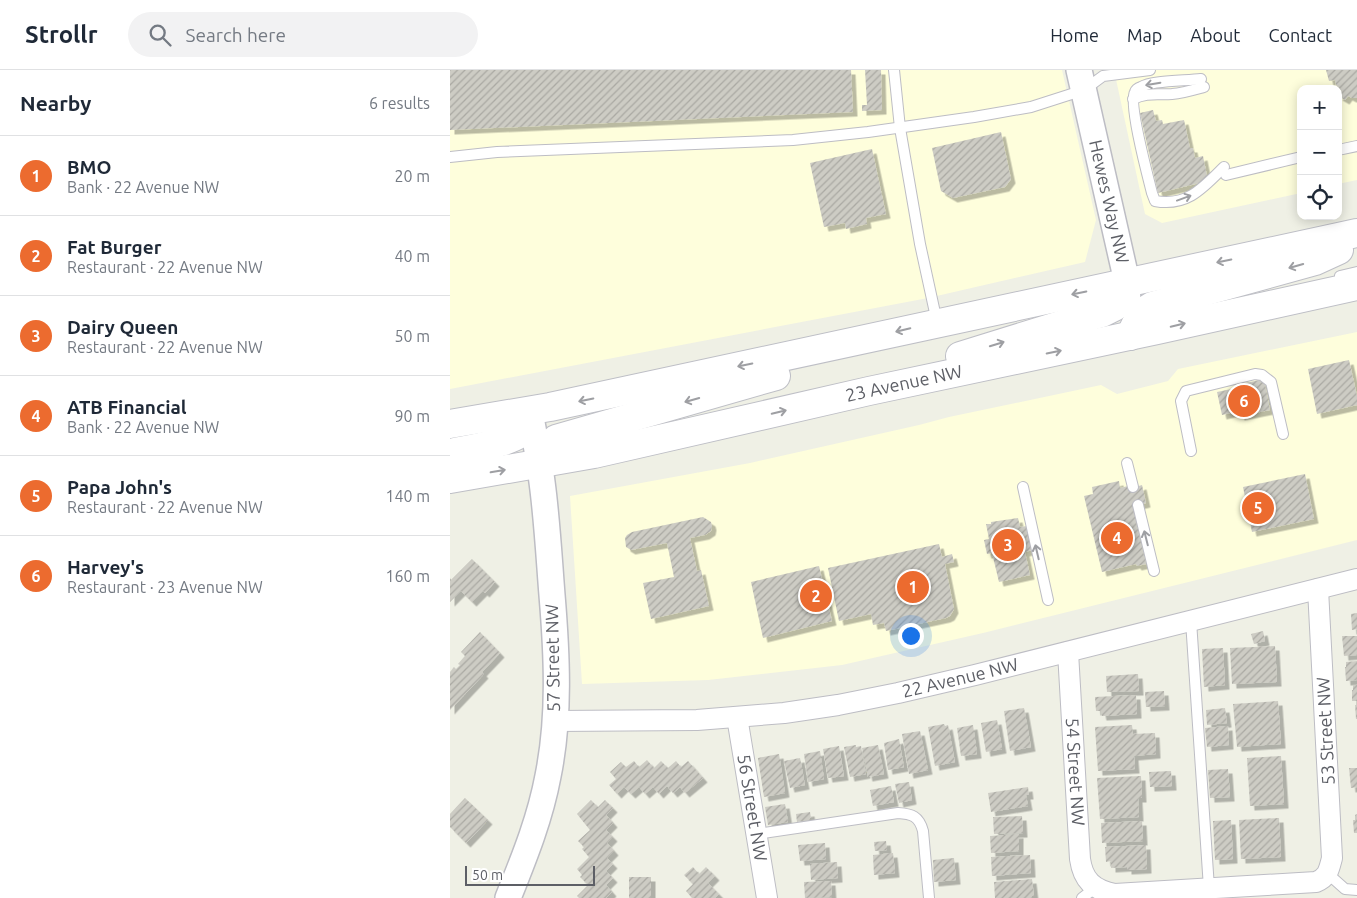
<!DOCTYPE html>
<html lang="en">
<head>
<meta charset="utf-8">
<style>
  :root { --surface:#fff; --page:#f2f2f3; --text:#1f2937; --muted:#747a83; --line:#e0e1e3; --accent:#ec6b2f }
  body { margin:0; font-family:Ubuntu,sans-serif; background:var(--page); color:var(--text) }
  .controls { position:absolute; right:15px; top:15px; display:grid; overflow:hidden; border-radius:10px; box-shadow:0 2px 12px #0003 }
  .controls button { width:45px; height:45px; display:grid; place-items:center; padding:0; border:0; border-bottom:1px solid var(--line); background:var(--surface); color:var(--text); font:25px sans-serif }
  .scale { position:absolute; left:15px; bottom:12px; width:130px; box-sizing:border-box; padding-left:5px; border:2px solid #5d5f66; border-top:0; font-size:14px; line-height:18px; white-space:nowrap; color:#5d5f66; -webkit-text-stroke:4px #fff; paint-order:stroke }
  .you { position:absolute; left:460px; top:565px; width:18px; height:18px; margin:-12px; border:4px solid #fff; border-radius:50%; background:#1a73e8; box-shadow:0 0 0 8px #1a73e833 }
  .badge { display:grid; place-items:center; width:32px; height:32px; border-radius:50%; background:var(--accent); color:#fff; font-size:16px; font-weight:700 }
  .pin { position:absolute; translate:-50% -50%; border:2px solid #fff; box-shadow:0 1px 5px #0006 }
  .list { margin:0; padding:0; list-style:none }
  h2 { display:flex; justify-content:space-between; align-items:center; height:65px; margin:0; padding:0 20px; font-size:21px }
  h2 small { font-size:16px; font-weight:400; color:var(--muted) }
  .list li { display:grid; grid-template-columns:32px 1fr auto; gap:15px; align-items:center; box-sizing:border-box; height:80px; padding:0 20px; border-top:1px solid var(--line) }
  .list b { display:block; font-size:19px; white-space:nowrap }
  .list p { margin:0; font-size:16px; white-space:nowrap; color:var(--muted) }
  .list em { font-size:16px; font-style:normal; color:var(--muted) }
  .icon { flex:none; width:28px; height:28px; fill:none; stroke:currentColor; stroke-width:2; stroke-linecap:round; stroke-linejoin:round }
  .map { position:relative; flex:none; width:907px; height:828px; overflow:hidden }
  header { display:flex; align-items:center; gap:30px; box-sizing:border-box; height:70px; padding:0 25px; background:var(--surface); border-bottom:1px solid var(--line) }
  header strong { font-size:24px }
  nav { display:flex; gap:28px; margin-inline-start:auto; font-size:18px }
  .search { width:350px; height:45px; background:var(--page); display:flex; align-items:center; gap:12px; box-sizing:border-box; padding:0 18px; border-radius:28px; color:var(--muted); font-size:19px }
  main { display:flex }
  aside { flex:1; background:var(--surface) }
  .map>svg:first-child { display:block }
  .commercial { fill:#fefedc }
  .building { fill:url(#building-hatch); filter:url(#shadow) }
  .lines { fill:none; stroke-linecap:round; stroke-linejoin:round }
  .service-casing { stroke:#bdbdc4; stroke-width:12 }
  .minor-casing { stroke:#bdbdc4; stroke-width:22 }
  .tertiary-casing { stroke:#bdbdc4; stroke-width:28 }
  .secondary-casing { stroke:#bebfc6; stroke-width:30 }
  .service { stroke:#fff; stroke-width:10 }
  .minor { stroke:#fff; stroke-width:20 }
  .tertiary { stroke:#fff; stroke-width:25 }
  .secondary { stroke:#fff; stroke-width:28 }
  .oneway { stroke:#9e9fa3 }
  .labels { text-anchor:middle; stroke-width:5; stroke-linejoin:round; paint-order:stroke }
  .street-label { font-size:18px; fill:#5d5f66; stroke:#fff }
</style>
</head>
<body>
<header>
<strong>Strollr</strong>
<div class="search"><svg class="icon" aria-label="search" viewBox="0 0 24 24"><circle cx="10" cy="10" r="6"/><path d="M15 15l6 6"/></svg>Search here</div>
<nav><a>Home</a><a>Map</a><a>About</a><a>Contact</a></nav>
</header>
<main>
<aside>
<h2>Nearby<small>6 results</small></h2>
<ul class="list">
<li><span class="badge">1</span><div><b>BMO</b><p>Bank · 22 Avenue NW</p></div><em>20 m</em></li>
<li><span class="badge">2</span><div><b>Fat Burger</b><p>Restaurant · 22 Avenue NW</p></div><em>40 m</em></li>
<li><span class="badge">3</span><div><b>Dairy Queen</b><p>Restaurant · 22 Avenue NW</p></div><em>50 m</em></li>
<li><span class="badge">4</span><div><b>ATB Financial</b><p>Bank · 22 Avenue NW</p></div><em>90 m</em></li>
<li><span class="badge">5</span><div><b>Papa John's</b><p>Restaurant · 22 Avenue NW</p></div><em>140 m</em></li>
<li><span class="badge">6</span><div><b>Harvey's</b><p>Restaurant · 23 Avenue NW</p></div><em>160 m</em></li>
</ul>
</aside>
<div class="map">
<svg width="907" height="828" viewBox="0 0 907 828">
  <defs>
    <pattern id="building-hatch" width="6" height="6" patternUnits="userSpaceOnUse" patternTransform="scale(1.25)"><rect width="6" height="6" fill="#cdccc4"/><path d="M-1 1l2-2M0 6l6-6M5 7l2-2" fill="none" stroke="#aaa9a3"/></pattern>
    <filter id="shadow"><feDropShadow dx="4.5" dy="4.5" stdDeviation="0" flood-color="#0004"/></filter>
  </defs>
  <rect width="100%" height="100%" fill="#eff0e5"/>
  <g class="commercial">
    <polygon points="0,0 612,0 646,150 635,192 478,228 0,319"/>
    <polygon points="664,0 907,0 907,110 888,114 888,19 851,19 851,123 712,153 695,144"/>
    <polygon points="907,262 907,470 533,563 392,595 258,610 132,614 120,426 300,393 469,355 499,347 651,315 667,324 718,311 728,299"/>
  </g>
  <g class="building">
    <polygon points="0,0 401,0 403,42 0,60"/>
    <polygon points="415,0 431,0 432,40 412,41 412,35 417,35"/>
    <polygon points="876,0 907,0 907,28 902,28 898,26 895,30 888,26 891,21 886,15 885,10 879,11"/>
    <polygon points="703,40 706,51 712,50 713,54 734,50 740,78 743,78 745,88 753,86 758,111 708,123 690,43"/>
    <polygon points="551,62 561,109 555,117 503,128 491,121 482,78"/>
    <polygon points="422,79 436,144 416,148 417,154 396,159 395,153 374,157 360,93"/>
    <polygon points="899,290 907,326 907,335 867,344 858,299"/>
    <polygon points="814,309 820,340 790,346 789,341 772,345 767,322 791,317 791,314"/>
    <polygon points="855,404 864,449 802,462 793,417"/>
    <polygon points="669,411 670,418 678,416 679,419 692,415 696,433 684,436 687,451 686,451 696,494 687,496 686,494 652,502 634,426 643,424 642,417"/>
    <polygon points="253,447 261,452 262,456 261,461 255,465 240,468 247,501 251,500 259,536 201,549 193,513 224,507 217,473 181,480 176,477 175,468 177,465 182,462"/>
    <polygon points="568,448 570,457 577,456 582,480 575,482 580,505 549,512 542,483 537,484 534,470 539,469 536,454 541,454 541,452"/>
    <polygon points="489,474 492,487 502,484 504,492 495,494 504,539 500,546 496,548 436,561 434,553 423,555 421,544 389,551 378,498"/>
    <polygon points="22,489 45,512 35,523 33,521 22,532 11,521 0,532 0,508 1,510"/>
    <polygon points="369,496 382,551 313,568 301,512"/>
    <polygon points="907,543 907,559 902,560 901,544"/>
    <polygon points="813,561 815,571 804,574 801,564"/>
    <polygon points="30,562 50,583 32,602 34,604 0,640 0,602 4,597 6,599 10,595 8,594 15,586 11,582"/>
    <polygon points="892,566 907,566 907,585 894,586"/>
    <polygon points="825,576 827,612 782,614 780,578"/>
    <polygon points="773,578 775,615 754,617 752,579"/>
    <polygon points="907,591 907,610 896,611 895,597 896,597 896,592"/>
    <polygon points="688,604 689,621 657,622 656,606"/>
    <polygon points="903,615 907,615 907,631 902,631 902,620 903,620"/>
    <polygon points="714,621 715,636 696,637 695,622"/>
    <polygon points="686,625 687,644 652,646 651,641 646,641 645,627"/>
    <polygon points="828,631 831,674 787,677 783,634"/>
    <polygon points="905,635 907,635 907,649 906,649"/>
    <polygon points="574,638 581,677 560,681 554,641"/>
    <polygon points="775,638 777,653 757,655 756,640"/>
    <polygon points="547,650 552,679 536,682 531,653"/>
    <polygon points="494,654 495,656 498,655 505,692 485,696 478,657"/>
    <polygon points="523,655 527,684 511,686 507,658"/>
    <polygon points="682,655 683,664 705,663 706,684 684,686 685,699 648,701 645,657"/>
    <polygon points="778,656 779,675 757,677 755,658"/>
    <polygon points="470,661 478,700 459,704 452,664"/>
    <polygon points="449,669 454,697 438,700 434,673"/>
    <polygon points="406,675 406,677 411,676 416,704 400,707 394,677"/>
    <polygon points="428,675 434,704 418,707 412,678"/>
    <polygon points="389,676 394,706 378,708 373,679"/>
    <polygon points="370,681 374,709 358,712 354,684"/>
    <polygon points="329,684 335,723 314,727 308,688"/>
    <polygon points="831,686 834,734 800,736 797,688"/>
    <polygon points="350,688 355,715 340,718 334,691"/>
    <polygon points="197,690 204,698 211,691 218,698 226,691 231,697 238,691 253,708 235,723 230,717 223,723 217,716 209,724 203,717 195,724 189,717 181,724 174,717 167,724 159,715 166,709 160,702 171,692 176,697 184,691 189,697"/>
    <polygon points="899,698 907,698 907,717 901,718"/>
    <polygon points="778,699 780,727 760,728 758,700"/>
    <polygon points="721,701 722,716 700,717 699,702"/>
    <polygon points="691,706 692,728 688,728 689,747 650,749 647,708"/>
    <polygon points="459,712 462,730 449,733 445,714"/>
    <polygon points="441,716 444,732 423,736 420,720"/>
    <polygon points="578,717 579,725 576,725 578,736 541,742 538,723"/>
    <polygon points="15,728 38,750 16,773 0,757 0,744"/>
    <polygon points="141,730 148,737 155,730 163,738 156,745 163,753 156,760 163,767 157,773 164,781 157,788 163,794 156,801 163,808 156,815 162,822 156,828 129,828 127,826 138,815 130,807 132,805 127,799 139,787 132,779 134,777 128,771 140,760 127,744"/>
    <polygon points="335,734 338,752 318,755 315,737"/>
    <polygon points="360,742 361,748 360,748 360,750 347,752 346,744"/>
    <polygon points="907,744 907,763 904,763 903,750 905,750 905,745"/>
    <polygon points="572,746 573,763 544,764 543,747"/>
    <polygon points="829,748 831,787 791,789 789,750"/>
    <polygon points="781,750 783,789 765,790 763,751"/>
    <polygon points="692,751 693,771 652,773 651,753"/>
    <polygon points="569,764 569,781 541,783 540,766"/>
    <polygon points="436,771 437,780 425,781 424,772"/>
    <polygon points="375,773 376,789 350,791 348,775"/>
    <polygon points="696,775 697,799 677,800 677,797 661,798 661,791 656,792 655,777"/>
    <polygon points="443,783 445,803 424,805 423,785"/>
    <polygon points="580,785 581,803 542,806 541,787"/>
    <polygon points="504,788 506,810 484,812 483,790"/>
    <polygon points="387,792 388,808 361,810 360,794"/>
    <polygon points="243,797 249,804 256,797 265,806 258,813 269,824 265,828 242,828 236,821 243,814 234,805"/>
    <rect x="179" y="807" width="22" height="21"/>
    <polygon points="582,809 584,826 582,826 582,828 545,828 544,812"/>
    <polygon points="381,811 382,827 355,828 354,812"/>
  </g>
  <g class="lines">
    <defs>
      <g id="service">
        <polyline points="444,0 450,58 470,174 487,252"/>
        <path d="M751,9C737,11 702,10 691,17C688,18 686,19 685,22C678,32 698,107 702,123L705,131C737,137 753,118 774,97"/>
        <path d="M683,29C697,22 707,25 722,24C733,23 743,20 754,17"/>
        <polyline points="888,80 907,76"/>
        <polyline points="0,87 47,82 343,70 418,62 524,47 581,37 634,20 653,6 700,0"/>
        <polyline points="776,105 851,87"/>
        <polyline points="890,206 907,202"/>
        <polyline points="741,381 731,331 736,321 805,304 812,305 821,312 833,364"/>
        <polyline points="677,393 683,417"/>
        <polyline points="573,417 598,530"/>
        <polyline points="688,435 704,501"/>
        <polyline points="741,551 759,818"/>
        <path d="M307,764L448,743C462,744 469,746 473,761L479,828"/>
        <polyline points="877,803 895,819 907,820"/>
        <polyline points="632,828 645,818"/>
      </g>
      <g id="minor">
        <path id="s1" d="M618,582L630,789C633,810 643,820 665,824L866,812C878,807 879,800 882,788L868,519"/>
        <path id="s2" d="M287,647L317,828"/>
        <path id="s3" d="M105,651L247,650L334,643L388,635L448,623L525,605L907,509"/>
      </g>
      <g id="tertiary">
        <path id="s4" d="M629,0L677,212L678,233"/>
        <path d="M58,828C74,788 90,749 98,706C110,647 107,585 102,525C99,487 97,449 92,412C89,388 84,365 80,341"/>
      </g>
      <g id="secondary">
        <polyline points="680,266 691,243 702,236 865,191 889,180"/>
        <polyline points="510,286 623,251 652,243 664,237 671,230 675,223 677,212"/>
        <polyline points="0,354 100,337 907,163"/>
        <path d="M0,383C18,379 68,373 77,357C79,352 79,346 80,341"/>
        <polyline points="89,394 95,382 106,369 326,306"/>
        <path id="s5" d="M0,409L144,384L419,321L707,260L907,216"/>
      </g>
    </defs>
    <use href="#service" class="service-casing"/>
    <use href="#minor" class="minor-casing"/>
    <use href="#tertiary" class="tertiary-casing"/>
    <use href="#secondary" class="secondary-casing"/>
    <use href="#service" class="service"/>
    <use href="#minor" class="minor"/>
    <use href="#tertiary" class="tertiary"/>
    <use href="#secondary" class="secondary"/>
  </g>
  <defs><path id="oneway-shaft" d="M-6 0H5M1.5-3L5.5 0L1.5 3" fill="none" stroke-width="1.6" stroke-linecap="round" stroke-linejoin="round" transform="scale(1.25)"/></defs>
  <g class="oneway">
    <use href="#oneway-shaft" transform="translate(703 14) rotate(170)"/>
    <use href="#oneway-shaft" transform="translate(734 128) rotate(-20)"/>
    <use href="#oneway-shaft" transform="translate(774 191) rotate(168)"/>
    <use href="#oneway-shaft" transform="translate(846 196) rotate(164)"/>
    <use href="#oneway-shaft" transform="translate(629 223) rotate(168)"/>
    <use href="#oneway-shaft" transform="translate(728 255) rotate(-13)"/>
    <use href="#oneway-shaft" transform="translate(453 260) rotate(167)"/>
    <use href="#oneway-shaft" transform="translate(547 274) rotate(-17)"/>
    <use href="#oneway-shaft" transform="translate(604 282) rotate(-12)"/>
    <use href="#oneway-shaft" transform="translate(295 295) rotate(168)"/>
    <use href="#oneway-shaft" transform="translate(136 330) rotate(168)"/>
    <use href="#oneway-shaft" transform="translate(242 330) rotate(164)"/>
    <use href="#oneway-shaft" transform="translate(329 342) rotate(-13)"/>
    <use href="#oneway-shaft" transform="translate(48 401) rotate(-10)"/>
    <use href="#oneway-shaft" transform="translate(696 468) rotate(-104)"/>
    <use href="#oneway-shaft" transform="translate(587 482) rotate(-103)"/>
  </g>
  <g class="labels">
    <g class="street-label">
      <text dy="6" stroke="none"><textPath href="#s4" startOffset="135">Hewes Way NW</textPath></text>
      <text dy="6" stroke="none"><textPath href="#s5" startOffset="464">23 Avenue NW</textPath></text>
      <text transform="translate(103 588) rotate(-91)" y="6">57 Street NW</text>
      <text dy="6" stroke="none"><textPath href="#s3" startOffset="409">22 Avenue NW</textPath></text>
      <text transform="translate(876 661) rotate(-93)" y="6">53 Street NW</text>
      <text dy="6" stroke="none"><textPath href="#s1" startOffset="120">54 Street NW</textPath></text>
      <text dy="6" stroke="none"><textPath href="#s2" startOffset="92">56 Street NW</textPath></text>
    </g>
  </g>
</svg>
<div class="controls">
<button>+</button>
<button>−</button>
<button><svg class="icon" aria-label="locate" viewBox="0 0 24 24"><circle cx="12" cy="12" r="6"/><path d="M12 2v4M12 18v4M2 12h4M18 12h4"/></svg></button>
</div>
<div class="scale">50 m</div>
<div class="you"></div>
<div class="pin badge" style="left:463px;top:517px">1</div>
<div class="pin badge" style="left:366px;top:526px">2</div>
<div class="pin badge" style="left:558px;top:475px">3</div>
<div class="pin badge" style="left:667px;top:468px">4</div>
<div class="pin badge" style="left:808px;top:438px">5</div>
<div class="pin badge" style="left:794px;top:331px">6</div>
</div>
</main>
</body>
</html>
